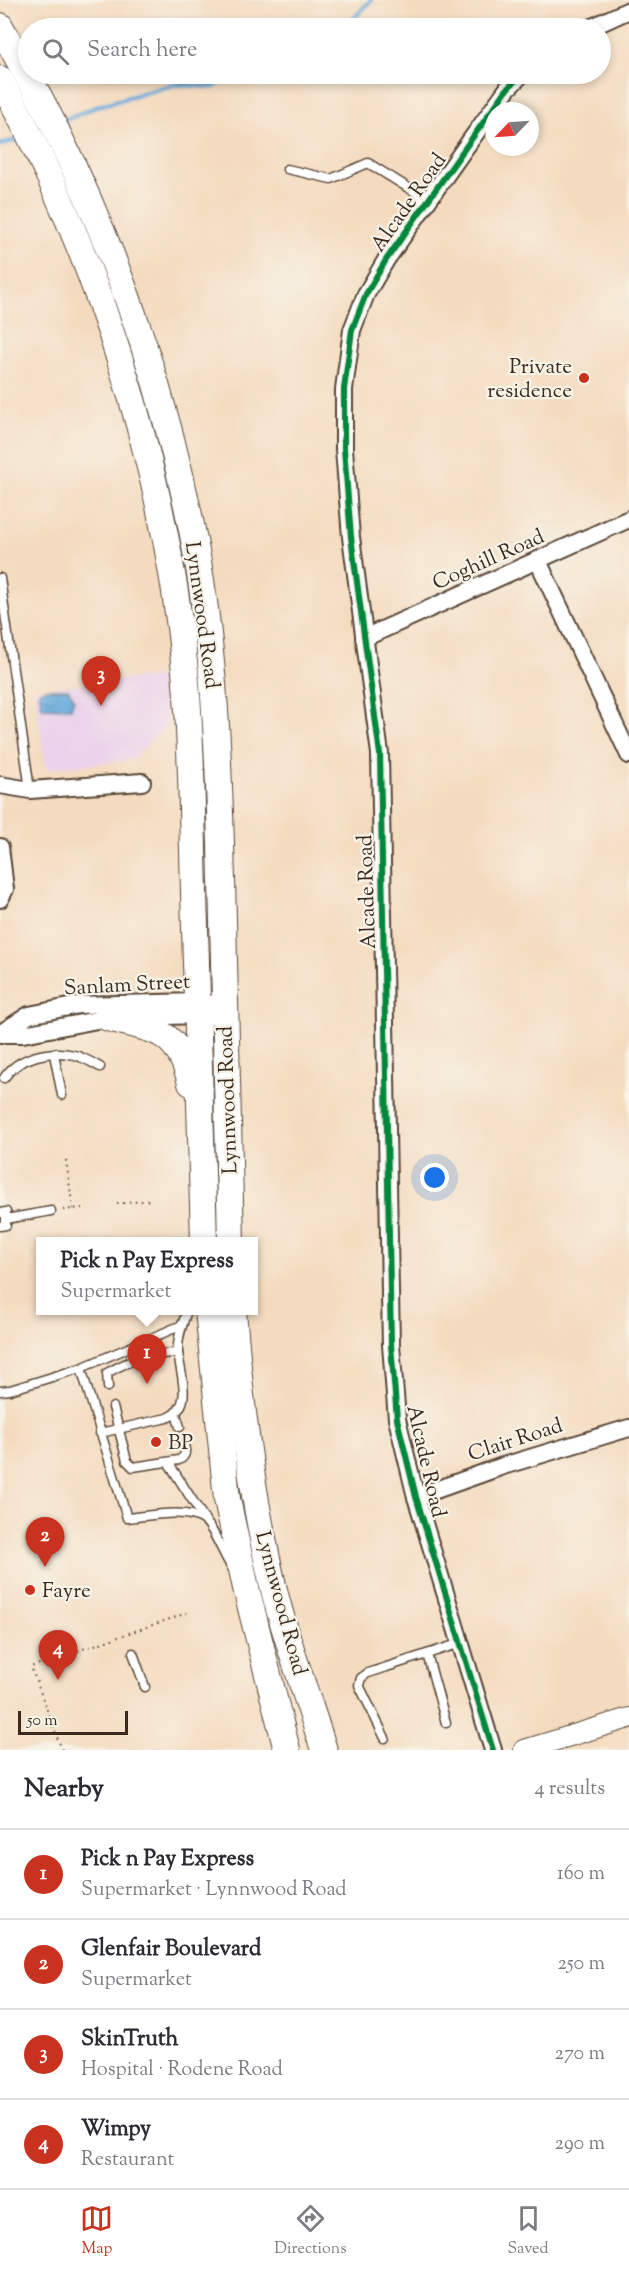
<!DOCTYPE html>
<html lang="en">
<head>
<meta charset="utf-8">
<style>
  :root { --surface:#fff; --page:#f2f2f3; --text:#2b2b33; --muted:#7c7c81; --line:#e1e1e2; --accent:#c8321e }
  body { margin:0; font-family:"Sorts Mill Goudy",serif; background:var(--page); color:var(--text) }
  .compass { position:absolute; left:485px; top:102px; width:54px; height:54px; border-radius:50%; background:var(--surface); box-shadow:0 3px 9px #0003; rotate:245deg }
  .scale { position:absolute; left:18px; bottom:15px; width:110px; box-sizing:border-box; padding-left:6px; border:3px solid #3b2a1e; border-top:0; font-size:16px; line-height:21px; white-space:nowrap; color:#3b2a1e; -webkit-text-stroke:4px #f7f3e8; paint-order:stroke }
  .you { position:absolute; left:435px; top:1178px; width:21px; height:21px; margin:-15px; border:4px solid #fff; border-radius:50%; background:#1a73e8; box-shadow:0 0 0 9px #1a73e833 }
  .badge { display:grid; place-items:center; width:39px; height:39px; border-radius:50%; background:var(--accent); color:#fff; font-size:20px; font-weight:700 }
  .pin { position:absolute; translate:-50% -50px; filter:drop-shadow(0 2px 3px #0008) }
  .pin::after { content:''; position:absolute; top:32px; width:21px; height:18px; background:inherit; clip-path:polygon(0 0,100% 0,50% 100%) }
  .popup { position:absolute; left:36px; top:1237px; width:222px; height:78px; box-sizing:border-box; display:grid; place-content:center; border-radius:0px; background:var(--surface); filter:drop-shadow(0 2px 4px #0005); font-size:20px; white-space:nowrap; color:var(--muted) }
  .popup b { font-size:22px; color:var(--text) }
  .popup::after { content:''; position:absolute; left:50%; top:100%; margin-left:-12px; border:12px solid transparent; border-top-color:var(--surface) }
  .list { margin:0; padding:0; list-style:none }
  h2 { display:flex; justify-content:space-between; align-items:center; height:78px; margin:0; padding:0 24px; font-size:26px }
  h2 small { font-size:20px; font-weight:400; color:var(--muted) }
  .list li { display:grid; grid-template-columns:39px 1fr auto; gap:18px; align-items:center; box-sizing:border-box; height:90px; padding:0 24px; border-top:2px solid var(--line) }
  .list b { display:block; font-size:22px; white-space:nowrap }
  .list p { margin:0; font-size:20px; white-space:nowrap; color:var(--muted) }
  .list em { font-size:20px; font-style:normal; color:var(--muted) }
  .icon { flex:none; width:33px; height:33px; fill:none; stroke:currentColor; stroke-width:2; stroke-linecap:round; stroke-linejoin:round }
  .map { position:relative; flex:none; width:629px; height:1750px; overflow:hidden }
  .search { position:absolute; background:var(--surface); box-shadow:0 3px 9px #0003; left:18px; right:18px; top:18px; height:66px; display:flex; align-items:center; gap:15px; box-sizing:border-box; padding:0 21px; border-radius:33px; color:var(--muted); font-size:22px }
  .sheet { height:438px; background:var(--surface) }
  nav { display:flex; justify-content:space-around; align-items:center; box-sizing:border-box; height:84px; border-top:2px solid var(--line); background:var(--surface); font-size:16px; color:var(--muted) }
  nav a { display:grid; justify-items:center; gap:3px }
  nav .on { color:var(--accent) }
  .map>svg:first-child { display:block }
  .built { fill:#ebd1eb }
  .water { fill:url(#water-ripples); stroke:#506a7d; stroke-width:1.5 }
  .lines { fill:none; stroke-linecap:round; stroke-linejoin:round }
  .stream { stroke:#66aadc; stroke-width:4.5 }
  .service-casing { stroke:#574536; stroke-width:11 }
  .minor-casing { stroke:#574536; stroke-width:20 }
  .tertiary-casing { stroke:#574536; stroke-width:22 }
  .primary-casing { stroke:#574536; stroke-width:28 }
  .path { stroke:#574536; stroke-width:2; stroke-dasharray:1.5 4.5; stroke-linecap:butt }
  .service { stroke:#fff; stroke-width:8 }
  .minor { stroke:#fff; stroke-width:16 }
  .tertiary { stroke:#fff; stroke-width:20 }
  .primary { stroke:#fff; stroke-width:26 }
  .cycleway-casing { stroke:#f7f3e8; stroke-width:10 }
  .cycleway { stroke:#00873e; stroke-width:6 }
  .poi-dot { fill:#c8321e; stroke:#f7f3e8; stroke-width:2 }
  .labels { text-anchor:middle; stroke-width:4.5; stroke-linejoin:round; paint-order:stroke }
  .street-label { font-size:21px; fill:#3b2a1e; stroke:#f7f3e8 }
  .poi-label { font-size:21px; fill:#3b2a1e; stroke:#f7f3e8; text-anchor:start }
</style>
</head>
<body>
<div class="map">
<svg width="629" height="1750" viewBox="0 0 629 1750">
  <defs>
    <pattern id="water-ripples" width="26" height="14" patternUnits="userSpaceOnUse" patternTransform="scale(1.5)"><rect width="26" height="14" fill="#66aadc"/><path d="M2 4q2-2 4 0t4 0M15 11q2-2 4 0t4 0" fill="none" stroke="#558bb2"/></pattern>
  </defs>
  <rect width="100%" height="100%" fill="#f7f3e8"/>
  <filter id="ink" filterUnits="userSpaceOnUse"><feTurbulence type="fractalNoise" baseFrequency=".0167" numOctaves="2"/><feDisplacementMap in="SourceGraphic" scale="12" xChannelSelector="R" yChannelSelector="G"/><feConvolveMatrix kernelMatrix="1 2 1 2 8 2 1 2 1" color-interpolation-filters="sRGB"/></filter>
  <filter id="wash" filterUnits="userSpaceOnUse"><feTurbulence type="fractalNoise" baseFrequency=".008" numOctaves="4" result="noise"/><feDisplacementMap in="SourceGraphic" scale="24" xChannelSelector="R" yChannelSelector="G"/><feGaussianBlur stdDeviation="1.35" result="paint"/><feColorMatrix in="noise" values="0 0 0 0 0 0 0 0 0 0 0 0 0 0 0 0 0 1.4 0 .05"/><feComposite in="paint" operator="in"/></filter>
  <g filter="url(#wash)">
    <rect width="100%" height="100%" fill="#f4dbbf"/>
    <polygon class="built" points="161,676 167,724 132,760 46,769 34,689"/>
    <polygon class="water" points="45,689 68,689 74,698 71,708 42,707 39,692"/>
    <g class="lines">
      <g class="stream">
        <polyline points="345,28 371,0"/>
        <polyline points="60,122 98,106 175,84 214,87 233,74"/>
        <polyline points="0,145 22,138"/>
      </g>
    </g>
  </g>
  <g filter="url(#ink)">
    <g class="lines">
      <defs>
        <g id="service">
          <polyline points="287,169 331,179 368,163 428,200"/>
          <polyline points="0,578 30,790"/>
          <polyline points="54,1054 62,1095"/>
          <path d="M4,1078C18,1057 50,1049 74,1055C83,1057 91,1062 100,1067"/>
          <polyline points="0,1213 6,1212 6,1225 0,1226"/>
          <polyline points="6,1219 51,1211"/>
          <path d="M81,1368L127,1518C148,1516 190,1507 206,1522C214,1530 224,1556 232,1568"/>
          <path d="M108,1387L107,1373C133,1358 149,1354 178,1353"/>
          <polyline points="0,1391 10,1390 81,1368 182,1325"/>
          <path d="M113,1407L127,1461L133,1467L179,1460C186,1456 186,1452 184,1445"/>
          <polyline points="176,1414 180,1427"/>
          <path d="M100,1433L167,1418C195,1406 180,1375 178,1352C177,1337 183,1324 187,1310"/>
          <polyline points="168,1462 205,1520"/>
          <polyline points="133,1653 145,1687"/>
          <polyline points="427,1654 446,1723"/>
          <polyline points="385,1738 359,1685 361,1678 368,1673 461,1643"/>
        </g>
        <g id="minor">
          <polyline points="590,28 629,10"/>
          <polyline points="538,561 629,755"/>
          <polyline points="364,638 629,519"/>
          <polyline points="0,785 30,790 142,782"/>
          <polyline points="0,847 5,889 0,899"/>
          <polyline points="1,1033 29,1015 79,1005 197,1002 225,1005"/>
          <polyline points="0,1034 23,1034 108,1018 197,1015 225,1018"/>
          <polyline points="416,1497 503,1466 629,1428"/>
          <polyline points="493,1750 416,1497 397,1419 391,1345 380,754 351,537 344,449 344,389 352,330 366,294 386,260 465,148 508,88 522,74"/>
        </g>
        <polyline id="tertiary" points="524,1750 629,1718"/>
        <g id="primary">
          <path d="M0,26C19,61 40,96 57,132C123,266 172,414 198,562C218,680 220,800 223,920C225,1027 229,1134 231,1242"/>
          <path d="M0,79C97,253 166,472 185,671C192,745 192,820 194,893C197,1009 200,1125 204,1242"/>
          <path d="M108,1018C156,1031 177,1028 191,1083"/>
          <polyline points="208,1310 227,1499 246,1588 287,1750"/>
          <path d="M233,1310C240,1403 253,1503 275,1594C288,1646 308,1698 324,1750"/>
        </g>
      </defs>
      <use href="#service" class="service-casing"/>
      <use href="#minor" class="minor-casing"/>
      <use href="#tertiary" class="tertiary-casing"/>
      <use href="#primary" class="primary-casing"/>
      <g class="path">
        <polyline points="66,1160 73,1209"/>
        <polyline points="117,1204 150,1200"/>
        <polyline points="63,1210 82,1208"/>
        <polyline points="62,1750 31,1667 190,1612"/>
      </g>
      <use href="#service" class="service"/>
      <use href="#minor" class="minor"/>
      <use href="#tertiary" class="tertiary"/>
      <use href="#primary" class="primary"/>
      <defs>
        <polyline id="cycleway" points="493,1750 416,1497 397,1419 391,1345 380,754 351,537 344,449 344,389 352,330 366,294 386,260 465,148 508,88 522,74"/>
      </defs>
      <use href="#cycleway" class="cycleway-casing"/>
      <use href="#cycleway" class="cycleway"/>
    </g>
  </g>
  <g class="poi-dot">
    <circle cx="584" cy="378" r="6"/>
    <circle cx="156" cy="1442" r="6"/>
    <circle cx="30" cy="1590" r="6"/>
  </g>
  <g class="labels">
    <g class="street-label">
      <text transform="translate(408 202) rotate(-55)" y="7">Alcade Road</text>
      <text transform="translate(488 559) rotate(-24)" y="7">Coghill Road</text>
      <text transform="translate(203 615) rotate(82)" y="7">Lynnwood Road</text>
      <text transform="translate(366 892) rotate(-92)" y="7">Alcade Road</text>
      <text transform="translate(127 984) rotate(-3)" y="7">Sanlam Street</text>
      <text transform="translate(227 1100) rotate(-92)" y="7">Lynnwood Road</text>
      <text transform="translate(515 1439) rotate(-18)" y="7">Clair Road</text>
      <text transform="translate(427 1461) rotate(77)" y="7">Alcade Road</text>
      <text transform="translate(282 1603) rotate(75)" y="7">Lynnwood Road</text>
    </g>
    <g class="poi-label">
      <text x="572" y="373" text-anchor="end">Private<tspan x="572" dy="24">residence</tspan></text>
      <text x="168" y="1449">BP</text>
      <text x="42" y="1597">Fayre</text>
    </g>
  </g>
</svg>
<svg class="compass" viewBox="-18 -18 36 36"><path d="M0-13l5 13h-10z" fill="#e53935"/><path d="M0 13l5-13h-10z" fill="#7c7c81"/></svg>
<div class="scale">50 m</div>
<div class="you"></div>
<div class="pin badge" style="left:147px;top:1384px">1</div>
<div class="popup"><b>Pick n Pay Express</b>Supermarket</div>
<div class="pin badge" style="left:45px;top:1567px">2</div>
<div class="pin badge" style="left:101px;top:706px">3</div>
<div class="pin badge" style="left:58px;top:1680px">4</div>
<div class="search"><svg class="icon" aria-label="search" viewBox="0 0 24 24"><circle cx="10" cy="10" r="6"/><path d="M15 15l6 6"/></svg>Search here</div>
</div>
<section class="sheet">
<h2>Nearby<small>4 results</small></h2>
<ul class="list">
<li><span class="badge">1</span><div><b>Pick n Pay Express</b><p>Supermarket · Lynnwood Road</p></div><em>160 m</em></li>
<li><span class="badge">2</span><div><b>Glenfair Boulevard</b><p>Supermarket</p></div><em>250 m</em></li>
<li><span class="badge">3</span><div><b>SkinTruth</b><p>Hospital · Rodene Road</p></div><em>270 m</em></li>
<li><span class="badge">4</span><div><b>Wimpy</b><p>Restaurant</p></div><em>290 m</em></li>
</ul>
</section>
<nav>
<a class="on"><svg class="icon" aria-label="map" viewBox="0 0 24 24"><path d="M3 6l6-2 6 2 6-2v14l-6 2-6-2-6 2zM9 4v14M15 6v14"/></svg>Map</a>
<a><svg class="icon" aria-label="directions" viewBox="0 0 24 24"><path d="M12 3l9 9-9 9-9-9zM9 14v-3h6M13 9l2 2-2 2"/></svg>Directions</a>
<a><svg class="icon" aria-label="saved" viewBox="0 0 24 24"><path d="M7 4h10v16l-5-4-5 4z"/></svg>Saved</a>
</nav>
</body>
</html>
